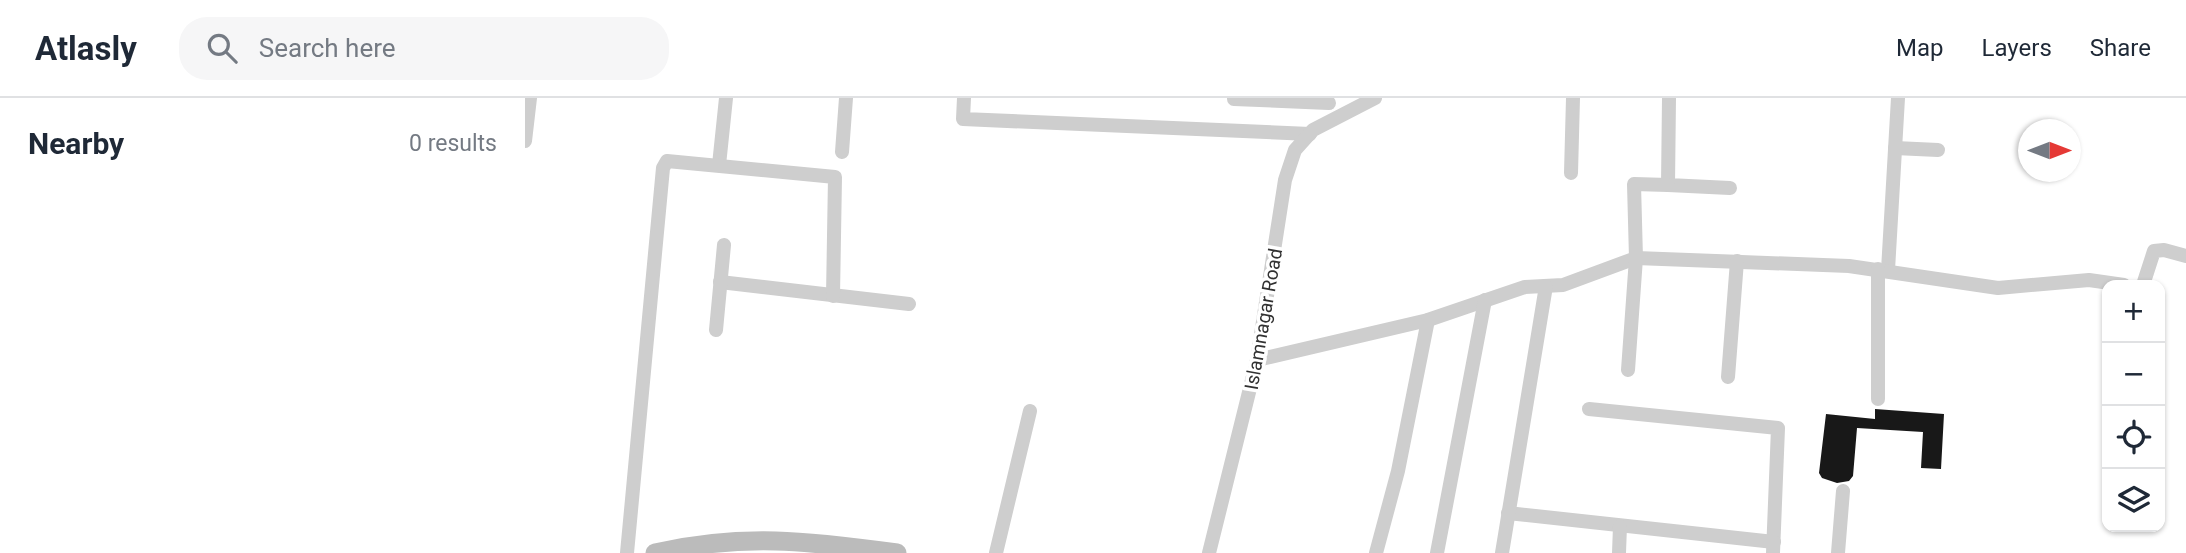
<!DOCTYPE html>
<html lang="en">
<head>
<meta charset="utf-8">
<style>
  :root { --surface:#fff; --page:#f6f6f7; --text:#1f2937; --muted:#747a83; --line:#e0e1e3 }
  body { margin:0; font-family:Roboto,sans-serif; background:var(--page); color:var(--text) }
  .controls { position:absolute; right:21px; bottom:21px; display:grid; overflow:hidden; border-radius:14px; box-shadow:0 2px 5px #0004 }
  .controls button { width:63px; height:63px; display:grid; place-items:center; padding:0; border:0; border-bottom:2px solid var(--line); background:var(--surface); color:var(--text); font:35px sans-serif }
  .compass { position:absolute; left:1493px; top:21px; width:63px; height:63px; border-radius:50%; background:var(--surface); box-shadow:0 2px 5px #0004; rotate:90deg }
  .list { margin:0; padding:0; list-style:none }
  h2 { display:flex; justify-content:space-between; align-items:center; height:91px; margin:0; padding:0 28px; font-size:30px }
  h2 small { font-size:23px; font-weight:400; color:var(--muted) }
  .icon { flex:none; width:38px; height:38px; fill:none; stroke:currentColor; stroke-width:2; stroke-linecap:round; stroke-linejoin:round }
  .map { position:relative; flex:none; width:1661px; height:455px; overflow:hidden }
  header { display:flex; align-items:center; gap:42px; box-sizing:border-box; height:98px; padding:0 35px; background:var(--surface); border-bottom:2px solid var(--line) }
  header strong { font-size:33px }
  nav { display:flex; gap:38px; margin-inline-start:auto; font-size:24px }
  .search { width:490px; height:63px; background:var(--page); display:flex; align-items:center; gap:18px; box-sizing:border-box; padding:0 24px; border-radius:28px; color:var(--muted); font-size:26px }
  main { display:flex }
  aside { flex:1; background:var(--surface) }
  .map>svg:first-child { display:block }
  .building { fill:#181818 }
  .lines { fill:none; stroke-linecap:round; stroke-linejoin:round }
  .street { stroke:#cecece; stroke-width:14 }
  .secondary { stroke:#bbb; stroke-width:19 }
  .labels { text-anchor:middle; stroke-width:7; stroke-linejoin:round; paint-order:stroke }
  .street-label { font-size:19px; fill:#313131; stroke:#fff }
</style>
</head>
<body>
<header>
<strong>Atlasly</strong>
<div class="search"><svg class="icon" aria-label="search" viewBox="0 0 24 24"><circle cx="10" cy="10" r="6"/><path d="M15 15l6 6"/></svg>Search here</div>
<nav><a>Map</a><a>Layers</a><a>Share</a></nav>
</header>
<main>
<aside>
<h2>Nearby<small>0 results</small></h2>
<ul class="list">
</ul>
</aside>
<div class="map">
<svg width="1661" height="455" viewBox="0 0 1661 455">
  <rect width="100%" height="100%" fill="#fff"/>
  <polygon class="building" points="1350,311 1419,316 1416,371 1396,370 1398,334 1332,330 1328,378 1324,383 1312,385 1297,380 1294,375 1301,316 1350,321"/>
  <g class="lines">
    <g class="street">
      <polyline points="439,0 438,21 785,36"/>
      <polyline points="1144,0 1143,87 1205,90"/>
      <polyline points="709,1 804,5"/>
      <polyline points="0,43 5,0"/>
      <polyline points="1370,50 1413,52"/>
      <polyline points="317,54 321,0"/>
      <polyline points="194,67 201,0"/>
      <polyline points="1046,75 1048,0"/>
      <polyline points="1363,172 1373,0"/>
      <polyline points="195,184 384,206"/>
      <polyline points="1618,187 1629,153 1639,152 1661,158"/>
      <polyline points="191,232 199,147"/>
      <polyline points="732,262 903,222 1000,189 1038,187 1111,160 1324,168 1473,190 1564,182 1599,187"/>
      <polyline points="1103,272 1111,160 1109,86 1143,87"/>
      <polyline points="1203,279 1212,163"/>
      <polyline points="1353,301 1353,171"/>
      <polyline points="1064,311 1253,330 1248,455"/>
      <polyline points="983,415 1249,444"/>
      <polyline points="102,455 138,70 142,63 310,79 308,198"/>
      <polyline points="471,455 505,313"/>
      <polyline points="684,455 732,262 760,82 770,52 788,32 850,0"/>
      <polyline points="851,455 873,373 903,222"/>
      <polyline points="912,455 960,202"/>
      <polyline points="977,455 1021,188"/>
      <polyline points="1094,455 1095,428"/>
      <polyline points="1313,455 1318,393"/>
    </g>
    <path class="secondary" d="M130,455C218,435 284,443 372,455"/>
  </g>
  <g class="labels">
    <g class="street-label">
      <text transform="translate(738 221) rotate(-80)" y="7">Islamnagar Road</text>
    </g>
  </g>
</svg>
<div class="controls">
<button>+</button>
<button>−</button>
<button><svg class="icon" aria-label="locate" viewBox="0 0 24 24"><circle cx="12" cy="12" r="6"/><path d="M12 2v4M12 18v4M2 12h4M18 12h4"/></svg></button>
<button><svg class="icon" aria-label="layers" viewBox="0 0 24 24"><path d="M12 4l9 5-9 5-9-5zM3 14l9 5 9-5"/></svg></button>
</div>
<svg class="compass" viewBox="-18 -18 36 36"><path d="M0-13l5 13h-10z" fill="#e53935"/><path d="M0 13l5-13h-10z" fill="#747a83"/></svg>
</div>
</main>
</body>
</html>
